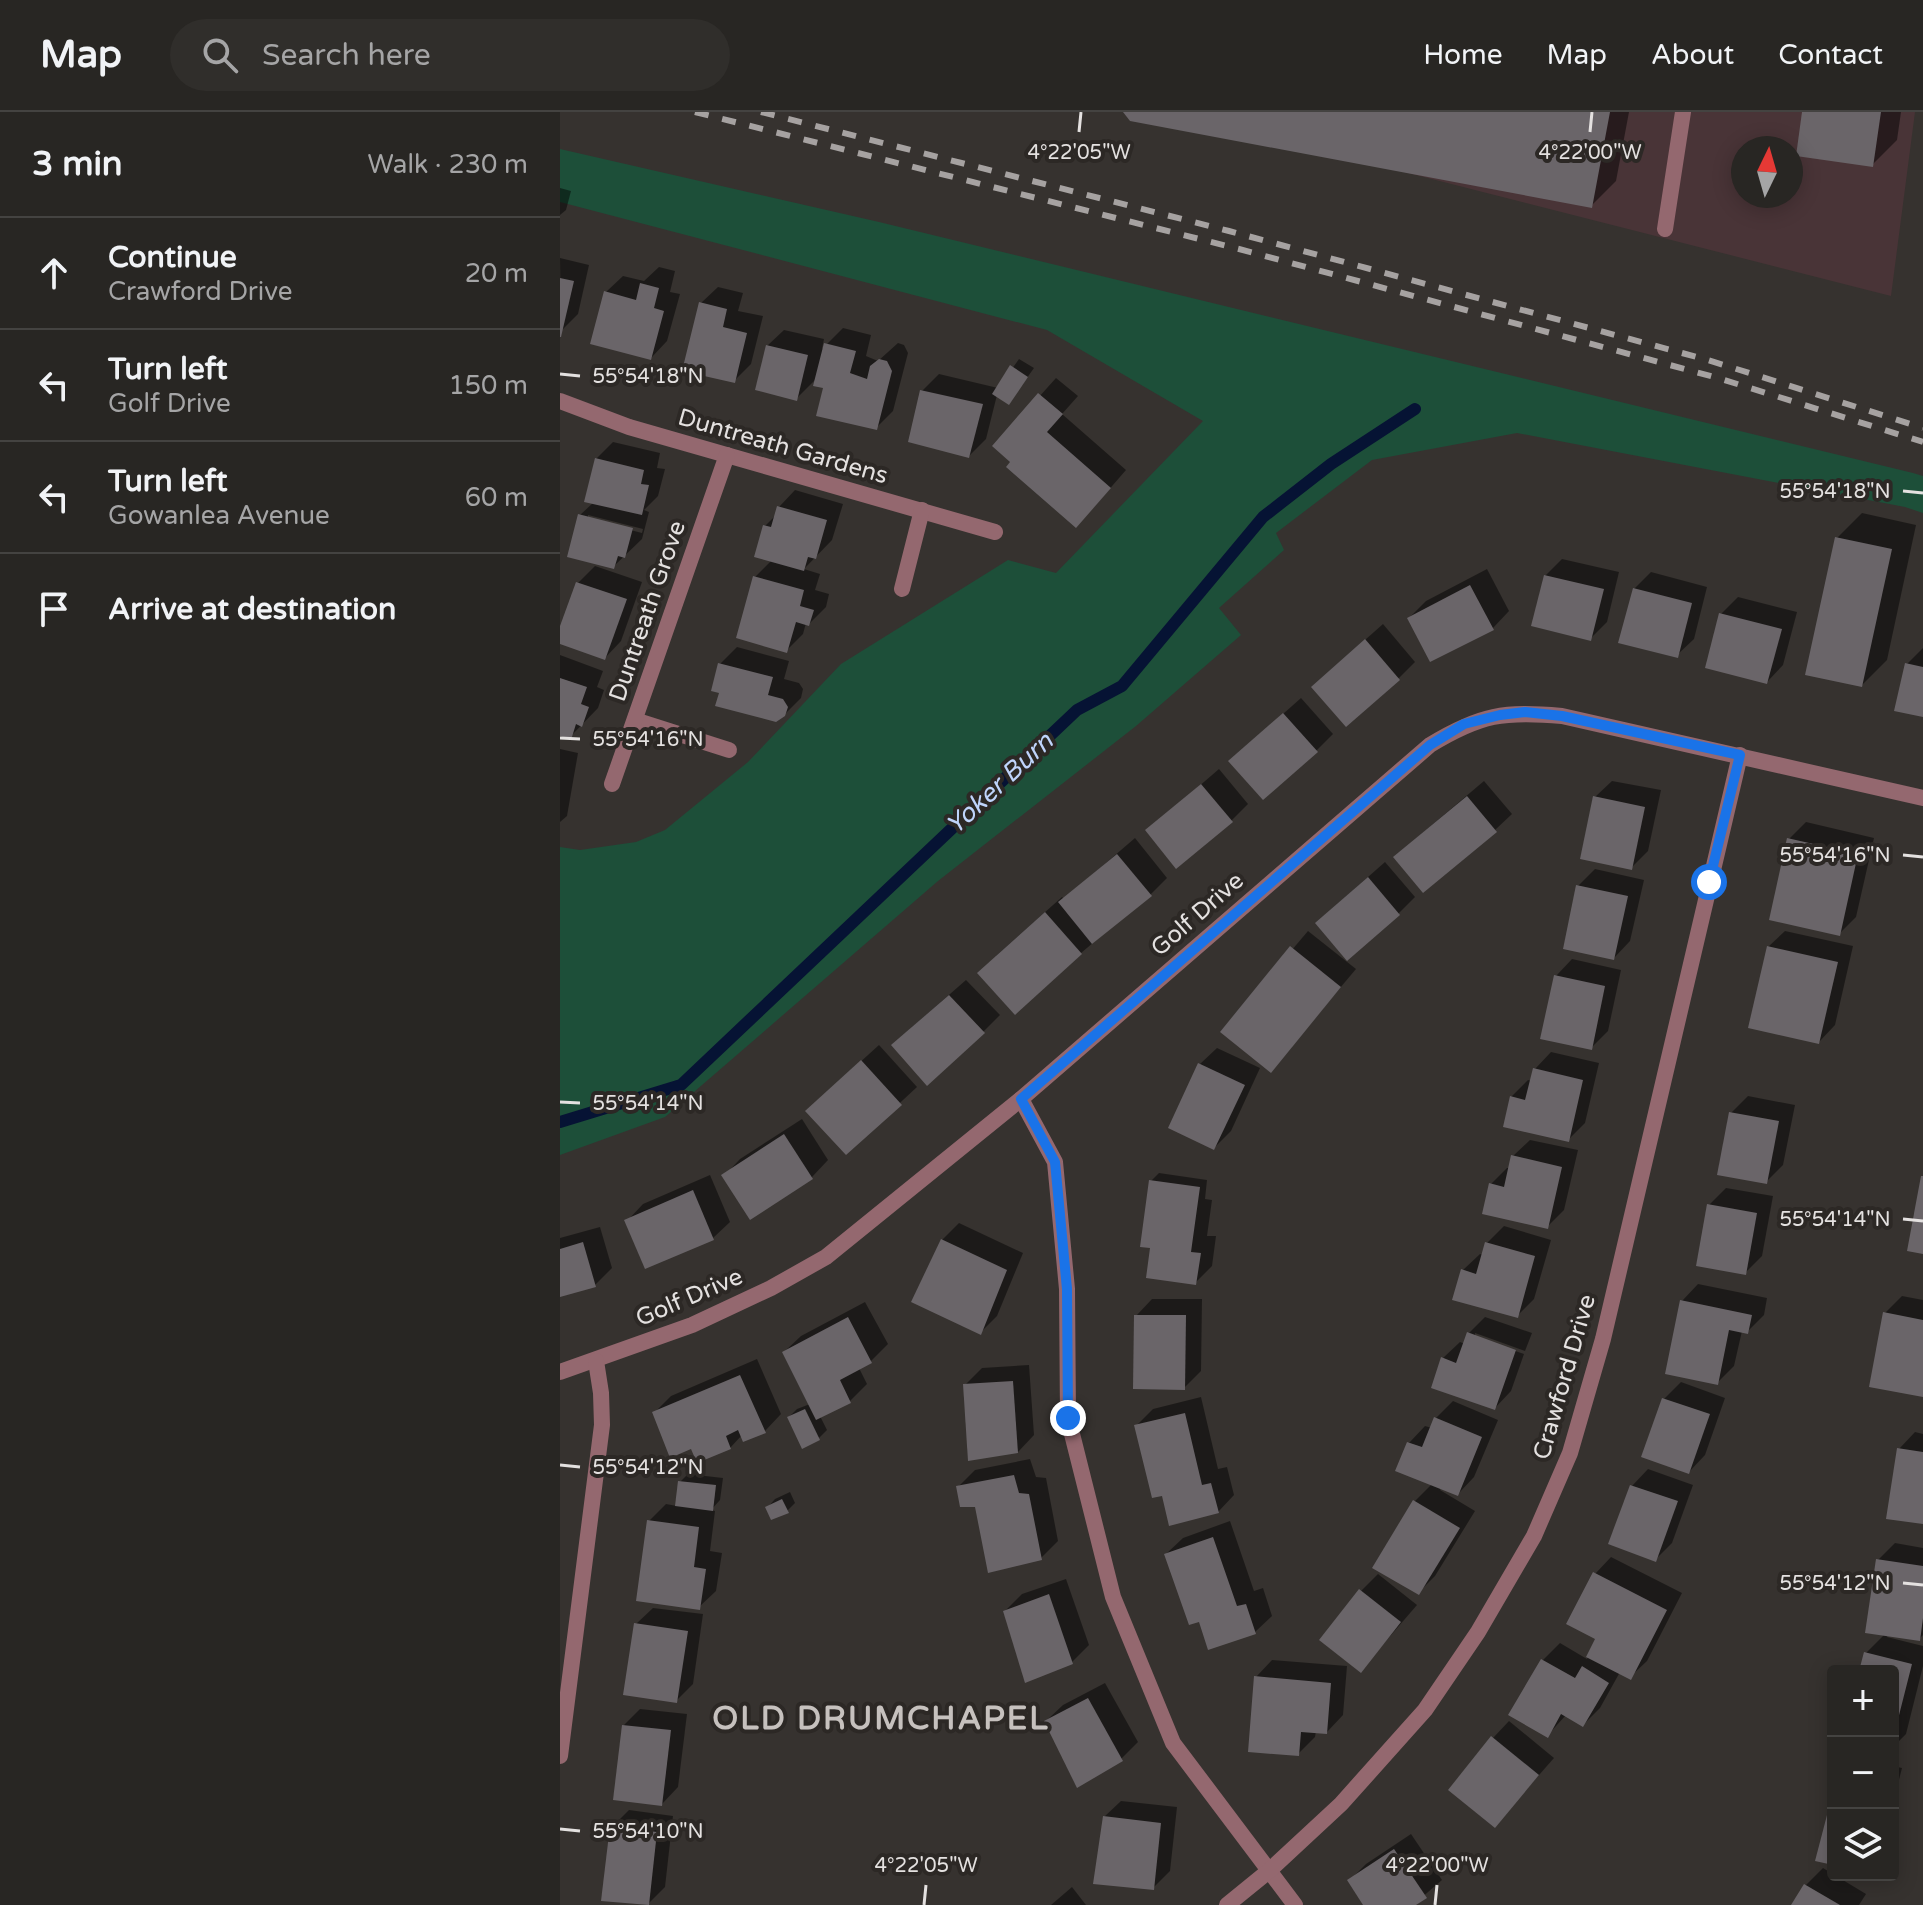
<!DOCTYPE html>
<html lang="en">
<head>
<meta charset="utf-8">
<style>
  :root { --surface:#282623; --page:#302e2b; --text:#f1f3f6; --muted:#a5a5a6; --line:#444341 }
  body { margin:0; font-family:"Varela Round",sans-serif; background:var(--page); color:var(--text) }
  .controls { position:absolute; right:24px; bottom:24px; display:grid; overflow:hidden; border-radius:8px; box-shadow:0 4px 20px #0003 }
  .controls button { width:72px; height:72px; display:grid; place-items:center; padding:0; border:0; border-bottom:2px solid var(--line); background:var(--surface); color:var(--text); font:40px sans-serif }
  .compass { position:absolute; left:1171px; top:24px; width:72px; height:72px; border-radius:50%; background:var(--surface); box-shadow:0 4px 20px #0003; rotate:5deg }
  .stop { position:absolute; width:24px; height:24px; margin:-18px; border:6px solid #1a73e8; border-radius:50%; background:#fff }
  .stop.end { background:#1a73e8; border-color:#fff; box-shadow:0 2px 8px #0008 }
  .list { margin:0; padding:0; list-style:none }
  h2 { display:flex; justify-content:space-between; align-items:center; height:104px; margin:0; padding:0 32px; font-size:34px }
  h2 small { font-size:26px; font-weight:400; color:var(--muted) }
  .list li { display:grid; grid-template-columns:52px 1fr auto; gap:24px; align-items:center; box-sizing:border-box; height:112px; padding:0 32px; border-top:2px solid var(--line) }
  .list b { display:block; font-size:30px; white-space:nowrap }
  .list p { margin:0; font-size:26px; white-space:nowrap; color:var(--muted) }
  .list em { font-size:26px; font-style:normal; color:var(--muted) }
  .icon { flex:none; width:44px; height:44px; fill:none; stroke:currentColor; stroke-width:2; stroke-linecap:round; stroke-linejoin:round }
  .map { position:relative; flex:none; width:1363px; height:1793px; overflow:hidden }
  header { display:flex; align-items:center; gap:48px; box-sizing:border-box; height:112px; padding:0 40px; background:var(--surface); border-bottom:2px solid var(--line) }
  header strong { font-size:38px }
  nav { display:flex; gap:44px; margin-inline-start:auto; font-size:28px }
  .search { width:560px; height:72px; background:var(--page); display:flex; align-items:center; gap:20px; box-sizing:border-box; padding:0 28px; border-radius:44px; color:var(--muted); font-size:30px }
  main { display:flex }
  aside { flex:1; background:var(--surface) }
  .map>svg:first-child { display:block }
  .industrial { fill:#493437; fill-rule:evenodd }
  .green { fill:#1d4f39 }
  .shadow { fill:#0007; fill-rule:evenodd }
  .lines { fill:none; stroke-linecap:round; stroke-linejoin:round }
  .stream { stroke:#061334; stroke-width:12 }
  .building { fill:#6a6569 }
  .service { stroke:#94686f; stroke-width:16 }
  .minor { stroke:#94686f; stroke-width:16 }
  .rail { stroke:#a6a2a1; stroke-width:6; stroke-dasharray:14 14; stroke-linecap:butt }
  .route { stroke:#1a73e8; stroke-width:10 }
  .ticks { fill:none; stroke:#e4e1e0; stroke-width:3 }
  .labels { text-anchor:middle; stroke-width:8; stroke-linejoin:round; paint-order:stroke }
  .street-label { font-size:24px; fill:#e4e1e0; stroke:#2c2825 }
  .water-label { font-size:26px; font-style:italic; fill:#bfd4fb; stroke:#2c2825 }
  .district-label { font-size:32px; font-weight:bold; letter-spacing:2px; fill:#c6c1be; stroke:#2c2825 }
  .ticks-label { font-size:20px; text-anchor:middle; fill:#e4e1e0; stroke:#2c2825; stroke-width:8; stroke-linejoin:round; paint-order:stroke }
</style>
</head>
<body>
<header>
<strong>Map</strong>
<div class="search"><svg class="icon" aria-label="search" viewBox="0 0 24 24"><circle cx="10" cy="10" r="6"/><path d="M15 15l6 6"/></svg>Search here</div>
<nav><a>Home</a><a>Map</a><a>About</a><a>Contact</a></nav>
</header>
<main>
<aside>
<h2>3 min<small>Walk · 230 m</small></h2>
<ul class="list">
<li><svg class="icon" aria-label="ahead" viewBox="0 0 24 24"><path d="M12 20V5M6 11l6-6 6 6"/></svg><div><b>Continue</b><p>Crawford Drive</p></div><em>20 m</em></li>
<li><svg class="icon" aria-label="left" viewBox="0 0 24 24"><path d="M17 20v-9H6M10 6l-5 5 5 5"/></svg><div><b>Turn left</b><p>Golf Drive</p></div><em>150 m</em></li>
<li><svg class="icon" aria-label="left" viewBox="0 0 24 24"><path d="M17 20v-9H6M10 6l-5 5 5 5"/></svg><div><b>Turn left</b><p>Gowanlea Avenue</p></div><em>60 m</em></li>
<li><svg class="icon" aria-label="arrive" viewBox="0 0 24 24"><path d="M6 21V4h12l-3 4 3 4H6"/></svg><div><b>Arrive at destination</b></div></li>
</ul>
</aside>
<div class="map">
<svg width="1363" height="1793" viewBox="0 0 1363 1793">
  <rect width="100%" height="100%" fill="#36322f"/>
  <path class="industrial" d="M609,0H1355L1331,184ZM1183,36H1231V84H1183Z"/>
  <polygon class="green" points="0,37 319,110 1353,361 1363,364 1363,401 1345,395 957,321 812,348 716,421 724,438 659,496 681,523 576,614 378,769 105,1005 0,1043 0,735 20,738 76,730 105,718 188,650 281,552 448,448 496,461 643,309 487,218 0,90"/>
  <g class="shadow">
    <polygon points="566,0 1069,0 1056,69 1031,94"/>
    <polygon points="1244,0 1341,0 1337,28 1312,53"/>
    <polygon points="0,76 11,79 6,98 0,103"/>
    <polygon points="0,146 29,153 18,202 1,219"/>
    <polygon points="99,155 115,159 110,180 120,182 107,229 91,246 46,180 63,164 84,169"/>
    <polygon points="158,175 183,181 178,199 203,204 191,252 174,269 141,191"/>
    <polygon points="283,216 311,223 306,244 318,249 338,231 344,233 348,241 333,299 316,316 257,266 237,286 207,234 224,218 264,227 262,237"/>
    <polygon points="459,247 474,256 449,291 437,283 426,327 409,344 362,279 379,262 438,276"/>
    <polygon points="496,266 518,284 502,302 566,358 533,396 453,349 435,334"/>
    <path d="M53,330L100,341L97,356L105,357L98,384L84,398L89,400L82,427L53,455L20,403L34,390L36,347ZM28,403L83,417L82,421L28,407Z"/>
    <polygon points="235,378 283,392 272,428 244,457 260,462 255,478 269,482 266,495 249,512 246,511 243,522 226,539 195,465 212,448 205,414 216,403 219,395"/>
    <polygon points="1302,401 1356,413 1327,548 1302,573 1277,426"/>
    <polygon points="1002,447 1059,460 1047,510 1030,527 985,464"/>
    <polygon points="35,454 82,470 61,529 45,546 0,530 0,521 18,471"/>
    <polygon points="927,457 949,499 933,516 849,506 866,489"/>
    <polygon points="1091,460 1147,475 1134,527 1117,543 1074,477"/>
    <polygon points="1178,485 1237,500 1223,553 1207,570 1161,502"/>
    <polygon points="823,512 855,550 839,566 770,559"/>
    <polygon points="177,535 229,549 224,567 239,571 243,577 241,586 224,603 161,580 160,552"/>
    <polygon points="1363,536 1363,603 1347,552"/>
    <polygon points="0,543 43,559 37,575 44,578 38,596 10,625 0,622"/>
    <polygon points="741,586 773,622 757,638 688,633"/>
    <polygon points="0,637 18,641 7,704 0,710"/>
    <polygon points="659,657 688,692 671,709 587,719"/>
    <polygon points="924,669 952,702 935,718 853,729"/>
    <polygon points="1052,669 1101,678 1088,739 1071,756 1035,685"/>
    <polygon points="1246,710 1314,726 1296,805 1279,822 1229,727"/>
    <polygon points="575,726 607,766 591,782 521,841 436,844 502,785 504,787"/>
    <polygon points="825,750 855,785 838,802 774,795"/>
    <polygon points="1035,757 1084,768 1070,829 1054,846 1018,774"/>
    <polygon points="748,819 796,857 711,958 663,919"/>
    <polygon points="1225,819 1293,834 1275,913 1259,930 1208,835"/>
    <polygon points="1012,847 1061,858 1048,919 1031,936 996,864"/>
    <polygon points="406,868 440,903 423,920 350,917"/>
    <polygon points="319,933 357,975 286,1041 265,982"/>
    <polygon points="657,936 700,956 671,1019 654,1036 640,952"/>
    <polygon points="991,940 1039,951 1025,1011 1008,1028 951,985 968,968 972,969 975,957"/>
    <polygon points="1188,984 1235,993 1223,1053 1207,1069 1171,1001"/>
    <polygon points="242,1007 268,1048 252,1065 164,1064 180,1047"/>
    <polygon points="970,1028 1018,1038 1004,1098 987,1115 931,1072 947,1056 951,1056 953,1044"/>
    <polygon points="599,1061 647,1068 645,1087 652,1088 647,1124 656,1124 652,1154 635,1171 592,1134 591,1069"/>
    <polygon points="150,1063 170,1110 153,1126 67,1109 83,1092"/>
    <polygon points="1166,1076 1213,1084 1202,1144 1185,1161 1149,1093"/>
    <polygon points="399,1111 463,1141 437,1204 421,1220 382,1128"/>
    <polygon points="944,1114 991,1128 974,1187 957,1204 903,1158 920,1142 924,1143 927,1131"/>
    <polygon points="40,1115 52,1156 35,1173 0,1183 0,1126"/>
    <polygon points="1138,1172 1207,1186 1204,1203 1187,1220 1182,1219 1174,1254 1157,1271 1122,1189"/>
    <polygon points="1342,1184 1363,1188 1363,1283 1325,1201"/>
    <polygon points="592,1187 642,1187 641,1259 624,1276 576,1204"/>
    <polygon points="305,1190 328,1232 311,1249 299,1256 307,1272 290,1289 260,1304 267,1318 259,1326 229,1305 237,1297 250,1292 224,1240 241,1224"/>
    <polygon points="925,1205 972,1221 965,1239 915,1221 915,1225 964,1242 951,1279 935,1296 883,1246 900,1230 905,1232 909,1221"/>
    <polygon points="197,1247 221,1302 205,1319 182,1323 170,1336 132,1334 94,1301 111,1284"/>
    <polygon points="469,1253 474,1323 458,1340 405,1273 422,1256"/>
    <polygon points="1121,1270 1165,1286 1145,1343 1129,1360 1104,1287"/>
    <polygon points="641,1285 658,1357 667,1355 674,1383 658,1400 604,1382 576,1314 593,1297"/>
    <polygon points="893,1289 938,1308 914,1365 898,1382 881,1375 880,1378 915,1399 875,1464 858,1481 815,1455 855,1389 872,1372 849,1331 865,1314 872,1316 876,1306"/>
    <polygon points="1355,1320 1363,1322 1363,1410 1339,1337"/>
    <polygon points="470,1347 476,1365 486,1366 498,1429 481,1446 398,1375 415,1358"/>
    <polygon points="1088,1357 1133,1373 1112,1431 1096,1447 1072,1374"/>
    <polygon points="128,1362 163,1366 160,1388 151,1398 155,1399 150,1439 162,1441 156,1479 139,1495 89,1409 106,1392 117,1394 120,1370"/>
    <polygon points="230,1380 235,1391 227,1399 208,1395 215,1387"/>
    <polygon points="670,1409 694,1479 703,1476 712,1504 695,1520 640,1507 606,1442 623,1426"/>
    <polygon points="1335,1431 1363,1436 1363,1523 1359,1527 1328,1522 1327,1525 1363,1534 1363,1554 1346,1622 1333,1635 1333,1559 1301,1559 1306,1541 1325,1522 1318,1448"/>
    <polygon points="1051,1445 1122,1481 1087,1549 1070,1565 1060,1560 1040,1596 1023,1613 1006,1603 987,1624 983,1548 1000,1531 1027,1547 1038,1527 1035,1462"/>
    <polygon points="818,1462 857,1493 800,1559 801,1479"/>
    <polygon points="506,1467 529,1533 512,1550 445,1499 462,1482"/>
    <polygon points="93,1496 143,1502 133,1572 116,1589 76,1512"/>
    <polygon points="712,1548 787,1554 783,1603 767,1620 756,1619 755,1625 738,1642 696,1565"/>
    <polygon points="545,1571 578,1630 561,1647 486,1609 503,1593"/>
    <polygon points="80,1597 127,1602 118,1675 102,1692 64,1613"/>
    <polygon points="949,1609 994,1646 935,1713 933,1626"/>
    <polygon points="1333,1654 1342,1656 1333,1691"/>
    <polygon points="561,1689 617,1695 610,1759 593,1776 544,1705"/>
    <polygon points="69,1698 113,1704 105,1775 88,1792 52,1715"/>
    <polygon points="851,1722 882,1768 853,1793 806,1793 789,1769 806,1752"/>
    <polygon points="1263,1756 1306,1782 1299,1793 1234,1793 1246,1773"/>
    <polygon points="512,1775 526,1793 491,1793"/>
  </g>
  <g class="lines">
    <polyline class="stream" points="0,1010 121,973 517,598 562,574 703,405 771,352 855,297"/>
  </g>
  <g class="building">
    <polygon points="563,0 1050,0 1032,96 570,9"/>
    <polygon points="1242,0 1321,0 1313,55 1236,44"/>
    <polygon points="0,166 14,169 1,225 0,225"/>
    <polygon points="80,171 99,176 94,196 104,199 91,248 30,232 44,179 76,188"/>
    <polygon points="139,190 167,197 163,215 187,221 175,271 122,259"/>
    <polygon points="264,231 296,239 290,261 307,267 310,254 319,247 327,249 332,259 317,318 256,304 263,276 253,274"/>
    <polygon points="206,233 248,243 237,289 195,278"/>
    <polygon points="450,253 468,265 449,293 432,282"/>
    <polygon points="360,278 423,292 409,346 348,330"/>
    <polygon points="478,281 503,302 487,320 551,376 516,416 446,355 450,350 432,334"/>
    <polygon points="35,346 84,358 81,372 89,373 82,403 24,390"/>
    <polygon points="217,394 267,408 256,447 248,445 244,459 194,445 203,413 211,415"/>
    <polygon points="18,402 73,416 65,446 58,444 54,457 7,445"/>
    <polygon points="1275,425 1332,437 1302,575 1245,563"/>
    <polygon points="984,463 1044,477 1031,529 971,514"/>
    <polygon points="193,464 244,478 240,494 254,498 249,514 236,510 227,541 176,526"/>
    <polygon points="16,470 67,487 45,548 0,532 0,514"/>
    <polygon points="910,473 934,518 870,550 847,506"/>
    <polygon points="1073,476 1132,491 1118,546 1058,531"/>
    <polygon points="1159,501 1222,517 1207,572 1145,556"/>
    <polygon points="805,527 840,568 786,615 751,575"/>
    <polygon points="158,551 213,565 208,583 223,587 228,595 225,604 216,610 155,594 159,581 151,579"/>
    <polygon points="1345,551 1363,555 1363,605 1334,599"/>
    <polygon points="0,566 27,575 21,592 29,595 22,615 16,612 11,628 0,624"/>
    <polygon points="723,601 758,640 703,688 668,649"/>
    <polygon points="641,672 673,710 616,757 585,718"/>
    <polygon points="907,684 937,720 863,781 833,745"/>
    <polygon points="1033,684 1085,695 1072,758 1020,747"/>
    <polygon points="1227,726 1298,742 1280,824 1209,808"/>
    <polygon points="557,742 592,784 532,832 498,790"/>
    <polygon points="808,765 840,803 787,849 755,811"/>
    <polygon points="1016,773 1068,784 1054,848 1003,837"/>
    <polygon points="485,800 522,842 455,903 417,861"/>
    <polygon points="730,834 781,875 711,961 660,920"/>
    <polygon points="1207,834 1278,850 1259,932 1188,916"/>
    <polygon points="994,863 1045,874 1032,938 980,927"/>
    <polygon points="389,883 425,921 367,974 331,933"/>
    <polygon points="301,948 342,993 286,1043 245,999"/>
    <polygon points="638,951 685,973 654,1038 608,1016"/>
    <polygon points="973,956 1023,968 1009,1030 943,1015 950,984 965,988"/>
    <polygon points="1169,1000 1219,1009 1207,1072 1157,1063"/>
    <polygon points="224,1022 253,1067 190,1108 161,1063"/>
    <polygon points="951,1043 1002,1055 988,1117 922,1102 929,1071 944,1075"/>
    <polygon points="1361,1064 1363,1064 1363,1142 1347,1139"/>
    <polygon points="589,1068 640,1075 631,1140 641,1141 636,1173 586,1166 590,1136 580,1135"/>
    <polygon points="133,1078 154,1128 85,1157 64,1108"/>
    <polygon points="1147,1092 1197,1101 1186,1163 1136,1154"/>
    <polygon points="381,1127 447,1158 421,1223 351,1190"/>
    <polygon points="23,1130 36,1175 0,1185 0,1137"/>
    <polygon points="925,1130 975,1144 958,1206 892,1188 901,1157 916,1162"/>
    <polygon points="1120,1188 1192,1203 1188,1222 1169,1218 1158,1273 1105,1262"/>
    <polygon points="1323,1200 1363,1208 1363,1285 1309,1275"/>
    <polygon points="574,1203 626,1203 625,1278 573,1277"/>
    <polygon points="288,1205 312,1251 280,1268 291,1291 256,1308 222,1240"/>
    <polygon points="907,1220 956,1238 935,1298 871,1276 881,1245 896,1251"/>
    <polygon points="180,1263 206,1321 183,1330 178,1318 166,1324 171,1337 137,1351 131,1337 110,1346 92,1300"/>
    <polygon points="453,1269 458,1341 408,1349 403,1272"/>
    <polygon points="1102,1286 1150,1302 1129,1362 1081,1345"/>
    <polygon points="245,1297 260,1328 242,1337 227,1305"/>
    <polygon points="625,1301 642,1373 651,1371 659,1401 609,1414 602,1384 592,1386 574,1313"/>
    <polygon points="874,1305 922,1325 898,1384 835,1359 847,1330 862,1335"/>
    <polygon points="1337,1336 1363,1340 1363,1412 1326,1407"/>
    <polygon points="454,1363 459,1381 469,1382 482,1448 428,1461 415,1395 400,1395 396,1374"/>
    <polygon points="118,1369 156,1373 153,1399 115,1394"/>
    <polygon points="1070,1373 1118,1389 1096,1450 1048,1432"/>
    <polygon points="222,1387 229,1401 211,1408 205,1395"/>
    <polygon points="853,1388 900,1416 859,1483 812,1456"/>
    <polygon points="87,1408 139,1415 134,1455 146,1457 140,1498 76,1489"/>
    <polygon points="653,1425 677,1494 686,1492 696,1522 648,1538 639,1510 629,1513 604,1442"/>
    <polygon points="1316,1447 1363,1454 1363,1506 1360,1529 1305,1521"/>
    <polygon points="1033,1460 1107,1498 1071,1568 1026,1545 1035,1527 1006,1512"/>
    <polygon points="799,1477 841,1510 801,1561 759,1528"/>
    <polygon points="489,1482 513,1552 465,1571 443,1499"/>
    <polygon points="74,1511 128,1519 117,1591 63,1583"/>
    <polygon points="1304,1540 1352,1552 1334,1623 1333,1559 1299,1559"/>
    <polygon points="981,1547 1015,1566 1022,1554 1049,1571 1023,1615 1001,1602 988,1626 948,1603"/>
    <polygon points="694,1564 771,1571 767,1622 741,1620 739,1644 688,1640"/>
    <polygon points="528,1586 563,1649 517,1676 484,1609"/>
    <polygon points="62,1613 111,1618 102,1694 53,1688"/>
    <polygon points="931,1624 979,1663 935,1716 888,1678"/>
    <polygon points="1272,1684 1273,1684 1273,1753 1255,1749"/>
    <polygon points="543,1704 601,1711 594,1778 533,1772"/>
    <polygon points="50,1714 97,1720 89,1793 41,1789"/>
    <polygon points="834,1737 867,1786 856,1793 803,1793 787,1768"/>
    <polygon points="1244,1772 1280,1793 1231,1793"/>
  </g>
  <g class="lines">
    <polyline class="service" points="1105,117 1123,0"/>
    <g class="minor">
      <polyline points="0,289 69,315 435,420"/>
      <polyline points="342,477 362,398"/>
      <polyline points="75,608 169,638"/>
      <polyline points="52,672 167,343"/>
      <polyline points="461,987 495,1050 507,1177 508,1306 553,1485 613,1631 735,1793"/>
      <path d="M0,1260L132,1213L211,1176L266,1145L461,987L870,633C921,602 944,599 1002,604L1363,686"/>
      <polyline points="0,1644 42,1313 41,1281 36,1249"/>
      <polyline points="667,1793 710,1758 781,1692 865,1598 918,1520 974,1424 1010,1341 1043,1227 1180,643"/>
    </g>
    <g class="rail">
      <polyline points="135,0 679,137 1158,266 1363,330"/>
      <polyline points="201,0 669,119 1148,248 1363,316"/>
    </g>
  </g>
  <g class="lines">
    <polyline class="route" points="508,1306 507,1177 495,1050 461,987 870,633 904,612 940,603 965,600 1002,604 1180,643 1149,770"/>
  </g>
  <path class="ticks" d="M519,20L521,0M1030,20L1032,0M0,262L20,264M1343,379L1363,381M0,626L20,627M1343,743L1363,745M0,990L20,991M1343,1107L1363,1109M0,1353L20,1355M1343,1471L1363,1473M0,1717L20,1719M364,1793L366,1773M875,1793L877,1773"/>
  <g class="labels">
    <g class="street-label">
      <text transform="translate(223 334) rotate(16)" y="8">Duntreath Gardens</text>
      <text transform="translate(87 499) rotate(-71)" y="8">Duntreath Grove</text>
      <text transform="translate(637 802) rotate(-41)" y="8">Golf Drive</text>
      <text transform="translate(129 1185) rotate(-23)" y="8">Golf Drive</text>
      <text transform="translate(1004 1265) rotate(-74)" y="8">Crawford Drive</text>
    </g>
    <g class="water-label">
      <text transform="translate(439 671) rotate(-43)" y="9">Yoker Burn</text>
    </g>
    <g class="district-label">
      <text x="321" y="1617">OLD DRUMCHAPEL</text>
    </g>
  </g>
  <g class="ticks-label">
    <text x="519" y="47">4°22'05"W</text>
    <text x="1030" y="47">4°22'00"W</text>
    <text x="88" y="271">55°54'18"N</text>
    <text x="1275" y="386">55°54'18"N</text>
    <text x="88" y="634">55°54'16"N</text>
    <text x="1275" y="750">55°54'16"N</text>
    <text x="88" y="998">55°54'14"N</text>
    <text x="1275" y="1114">55°54'14"N</text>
    <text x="88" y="1362">55°54'12"N</text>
    <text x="1275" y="1478">55°54'12"N</text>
    <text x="88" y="1726">55°54'10"N</text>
    <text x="366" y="1760">4°22'05"W</text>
    <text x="877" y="1760">4°22'00"W</text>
  </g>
</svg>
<div class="controls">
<button>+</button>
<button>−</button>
<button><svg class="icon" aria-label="layers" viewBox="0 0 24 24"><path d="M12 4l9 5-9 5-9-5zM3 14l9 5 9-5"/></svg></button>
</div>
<svg class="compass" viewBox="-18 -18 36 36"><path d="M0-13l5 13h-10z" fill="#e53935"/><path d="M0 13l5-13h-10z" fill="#a5a5a6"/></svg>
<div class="stop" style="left:1149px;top:770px"></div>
<div class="stop end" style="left:508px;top:1306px"></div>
</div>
</main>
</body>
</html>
